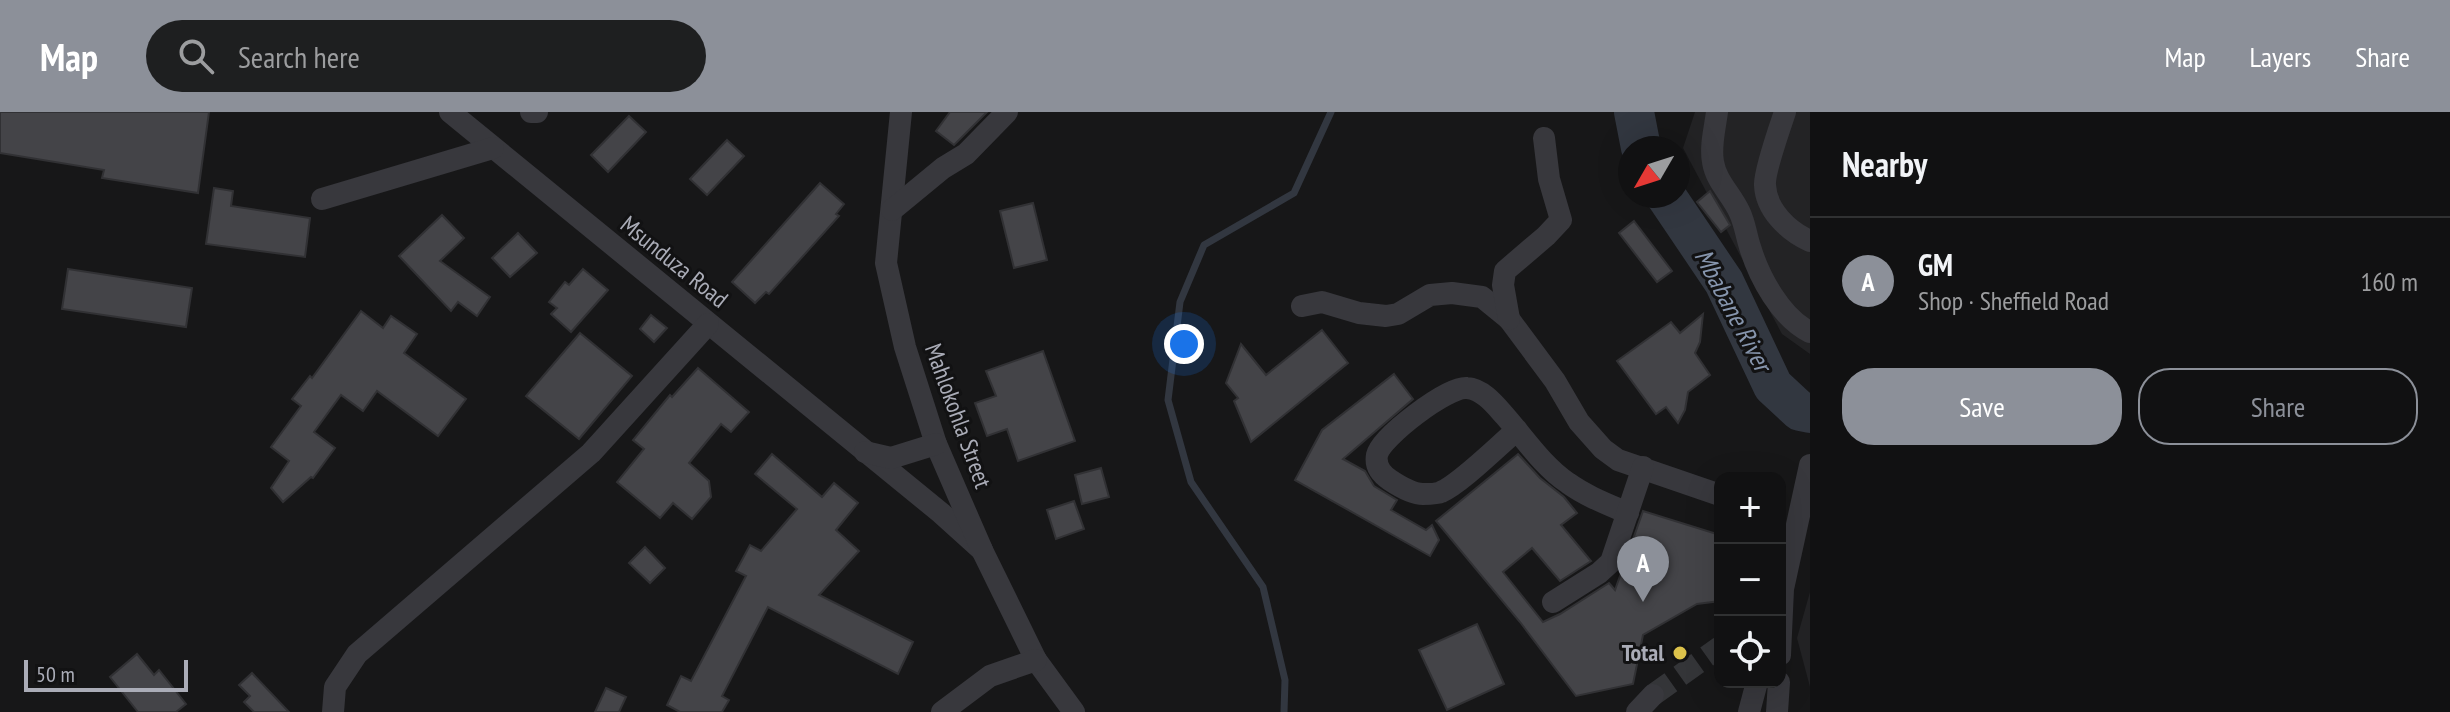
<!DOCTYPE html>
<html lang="en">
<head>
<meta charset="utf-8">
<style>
  :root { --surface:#111112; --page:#1e1f20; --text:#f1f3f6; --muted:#9c9d9f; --line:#303132; --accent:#8c9099 }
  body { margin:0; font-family:"PT Sans Narrow",sans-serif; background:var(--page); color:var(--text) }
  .controls { position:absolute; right:24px; bottom:24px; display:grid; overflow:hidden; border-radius:16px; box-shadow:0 8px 32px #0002 }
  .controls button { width:72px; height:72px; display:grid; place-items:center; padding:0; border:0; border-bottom:2px solid var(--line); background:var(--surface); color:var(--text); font:40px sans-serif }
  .compass { position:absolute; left:1618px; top:24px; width:72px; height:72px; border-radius:50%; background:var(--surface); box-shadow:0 8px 32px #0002; rotate:231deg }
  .scale { position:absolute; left:24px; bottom:20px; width:164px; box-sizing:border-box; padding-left:8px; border:4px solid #aaacb7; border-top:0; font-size:22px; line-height:28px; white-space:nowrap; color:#aaacb7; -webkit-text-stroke:6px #121213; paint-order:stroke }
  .you { position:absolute; left:1184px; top:232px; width:28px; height:28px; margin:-20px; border:6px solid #fff; border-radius:50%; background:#1a73e8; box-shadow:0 0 0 12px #1a73e833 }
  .badge { display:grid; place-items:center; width:52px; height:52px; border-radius:50%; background:var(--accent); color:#fff; font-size:26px; font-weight:700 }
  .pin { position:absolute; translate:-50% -66px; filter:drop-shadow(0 2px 4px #0008) }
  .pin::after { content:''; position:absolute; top:42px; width:28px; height:24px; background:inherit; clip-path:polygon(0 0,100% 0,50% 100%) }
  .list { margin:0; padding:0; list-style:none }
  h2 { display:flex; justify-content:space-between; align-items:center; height:104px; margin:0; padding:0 32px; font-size:34px }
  h2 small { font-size:26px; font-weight:400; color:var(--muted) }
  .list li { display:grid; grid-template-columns:52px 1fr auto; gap:24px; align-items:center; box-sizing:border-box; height:128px; padding:0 32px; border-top:2px solid var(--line) }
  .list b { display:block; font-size:30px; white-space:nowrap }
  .list p { margin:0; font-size:26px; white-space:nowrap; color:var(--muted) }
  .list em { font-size:26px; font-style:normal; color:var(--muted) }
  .actions { display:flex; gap:16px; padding:24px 32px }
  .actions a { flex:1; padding:18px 0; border:2px solid var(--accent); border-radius:32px; text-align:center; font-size:28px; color:var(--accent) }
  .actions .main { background:var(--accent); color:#fff }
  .icon { flex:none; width:44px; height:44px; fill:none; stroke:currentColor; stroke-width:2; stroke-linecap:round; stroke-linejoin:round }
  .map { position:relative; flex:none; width:1810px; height:600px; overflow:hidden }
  header { display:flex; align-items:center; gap:48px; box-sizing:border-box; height:112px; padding:0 40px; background:var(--accent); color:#fff }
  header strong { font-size:38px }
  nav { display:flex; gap:44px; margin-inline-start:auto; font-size:28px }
  .search { width:560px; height:72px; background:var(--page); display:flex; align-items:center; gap:20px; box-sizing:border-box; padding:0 28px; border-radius:44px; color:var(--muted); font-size:30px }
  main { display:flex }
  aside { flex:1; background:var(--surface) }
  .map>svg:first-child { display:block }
  .built { fill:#232325 }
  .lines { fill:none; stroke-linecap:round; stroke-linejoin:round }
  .stream { stroke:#323740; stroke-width:7 }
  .river { stroke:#323740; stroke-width:40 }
  .building { fill:#444448; stroke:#313134; stroke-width:2 }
  .minor-tunnel { stroke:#343538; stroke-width:22; stroke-dasharray:22 11; stroke-linecap:butt }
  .minor { stroke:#38383d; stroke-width:22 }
  .poi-dot { fill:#dcc24b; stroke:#121213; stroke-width:3 }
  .labels { text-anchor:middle; stroke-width:6; stroke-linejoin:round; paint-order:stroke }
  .street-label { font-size:24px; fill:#aaacb7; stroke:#121213 }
  .poi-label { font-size:24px; font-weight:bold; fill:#aaacb7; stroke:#121213; text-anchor:end }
  .water-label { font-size:26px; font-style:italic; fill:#8695ad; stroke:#121213 }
</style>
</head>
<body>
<header>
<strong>Map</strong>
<div class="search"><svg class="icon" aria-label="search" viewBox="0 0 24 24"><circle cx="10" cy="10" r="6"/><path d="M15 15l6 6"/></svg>Search here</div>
<nav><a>Map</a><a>Layers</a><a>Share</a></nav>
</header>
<main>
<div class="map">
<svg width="1810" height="600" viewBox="0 0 1810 600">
  <rect width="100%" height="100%" fill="#171718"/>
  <g class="built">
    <polygon points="1695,0 1810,0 1810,242 1782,222 1683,36"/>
    <polygon points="1810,480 1810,575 1797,526"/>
  </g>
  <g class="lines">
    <polyline class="stream" points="1284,600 1285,568 1263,475 1191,370 1168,288 1180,190 1204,133 1294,81 1331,0"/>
    <g class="river">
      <polyline points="1634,0 1641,36"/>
      <polyline points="1666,84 1724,170 1773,274 1800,299 1810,301"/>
    </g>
  </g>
  <g class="building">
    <polygon points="0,0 209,0 198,81 102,66 104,58 0,41"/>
    <polygon points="950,0 987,0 954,33 936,19"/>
    <polygon points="629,4 646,20 608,60 591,43"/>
    <polygon points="727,28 744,44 707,83 690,67"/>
    <polygon points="820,71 844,92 836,102 839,104 769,182 766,180 755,191 732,170"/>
    <polygon points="214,76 233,79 231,94 310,106 305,145 206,132"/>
    <polygon points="1710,79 1730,113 1721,120 1697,90"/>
    <polygon points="1033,91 1047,148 1014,156 1000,99"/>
    <polygon points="442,103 464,126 440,149 490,185 477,204 458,190 451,199 399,144"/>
    <polygon points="1634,109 1672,159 1657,170 1619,121"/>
    <polygon points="518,121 537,141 510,165 492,146"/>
    <polygon points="68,157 192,176 186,215 62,197"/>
    <polygon points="583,157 608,178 571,220 551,202 557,196 549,190 565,170 569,173"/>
    <polygon points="361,199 383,216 391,204 417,222 404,241 466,287 438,324 377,279 363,299 341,283 314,320 335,336 313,366 311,365 283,390 271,376 289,349 271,335 301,294 292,287 310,264 312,266"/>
    <polygon points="1703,202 1700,230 1695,241 1710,263 1688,280 1685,298 1678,311 1666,295 1656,302 1617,249 1671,210 1680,221"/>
    <polygon points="651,203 667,216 654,230 640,217"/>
    <polygon points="1322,218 1348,251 1251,330 1234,289 1238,286 1226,271 1241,232 1266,263"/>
    <polygon points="580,221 632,264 579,327 526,284"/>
    <polygon points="1043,239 1075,329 1018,349 1007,317 987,324 975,291 996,284 986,259"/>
    <polygon points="698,256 749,300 731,320 721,312 689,351 709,369 711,385 692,407 673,391 660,406 617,370 644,337 633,328 670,283 672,285"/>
    <polygon points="1394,262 1413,287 1343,347 1365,359 1374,374 1397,388 1391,398 1426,418 1432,413 1439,428 1430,444 1295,368 1322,318"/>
    <polygon points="772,342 822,385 834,371 858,391 836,418 859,439 819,483 913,530 898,562 768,495 722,584 729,588 722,600 680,600 667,593 681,564 691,569 746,464 736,459 750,433 761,439 797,397 755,362"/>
    <polygon points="1518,342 1540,366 1564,385 1577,401 1561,413 1591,449 1560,469 1532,436 1503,460 1543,510 1560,502 1609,471 1615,478 1643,399 1720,423 1720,489 1697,492 1643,523 1633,572 1576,584 1520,510 1436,409"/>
    <polygon points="1101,356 1109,385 1082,392 1075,363"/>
    <polygon points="1074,389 1084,417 1056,427 1047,398"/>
    <polygon points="645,435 665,456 650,471 629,451"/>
    <polygon points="1477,512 1504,572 1447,598 1419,538"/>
    <polygon points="137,542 154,563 159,558 186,592 176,600 138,600 110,565"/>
    <polygon points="252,561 289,600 254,600 244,590 250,584 239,573"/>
    <polygon points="606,576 626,585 619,600 595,600"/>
  </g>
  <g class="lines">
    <polyline class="minor-tunnel" points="1653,583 1720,535"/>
    <g class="minor">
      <polyline points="450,0 941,401 982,438"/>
      <polyline points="531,0 537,0"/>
      <polyline points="901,0 886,151 905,235 936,332 982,438 1036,548 1074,600"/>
      <path d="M1717,0C1715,16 1710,34 1713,50C1716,69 1731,82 1739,99C1745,111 1746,123 1750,135C1759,165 1781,206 1810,220"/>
      <path d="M1785,0C1780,15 1764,60 1765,73C1766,98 1788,119 1810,129"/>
      <polyline points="322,87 493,36"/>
      <polyline points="892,98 943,56 966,42 1007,0"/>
      <polyline points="1302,194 1322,190 1359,201 1386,204 1398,202 1430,183 1452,181 1482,185 1509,207 1555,269 1579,310 1603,337 1618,348 1720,383"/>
      <polyline points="1509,207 1503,173 1505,159 1546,124 1561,108 1549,67 1544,26"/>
      <path d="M1517,318C1499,333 1460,372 1441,380C1437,382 1428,382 1423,382C1412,382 1399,374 1390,368C1381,362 1375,354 1377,343C1381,325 1448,274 1467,276C1483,277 1496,294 1505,304C1525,327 1543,354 1568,371C1586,384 1607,392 1628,401"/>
      <polyline points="865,340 891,346 936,332"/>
      <polyline points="1553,490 1599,461 1611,450 1643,355"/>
      <polyline points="1780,543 1783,477 1810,353"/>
      <polyline points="333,600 335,575 357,542 591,341 708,212"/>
      <polyline points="942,600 990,564 1036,548"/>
      <polyline points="1637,600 1653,583"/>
      <polyline points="1749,600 1757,570"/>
      <polyline points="1777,600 1779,570"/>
    </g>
  </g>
  <circle class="poi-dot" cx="1680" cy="541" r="8"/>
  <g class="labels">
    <g class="street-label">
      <text transform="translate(674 150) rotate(39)" y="8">Msunduza Road</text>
      <text transform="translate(958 304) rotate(70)" y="8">Mahlokohla Street</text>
    </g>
    <g class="poi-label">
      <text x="1664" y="549">Total</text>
    </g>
    <g class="water-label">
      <text transform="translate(1733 198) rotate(62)" y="9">Mbabane River</text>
    </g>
  </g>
</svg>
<div class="controls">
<button>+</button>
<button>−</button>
<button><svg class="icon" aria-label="locate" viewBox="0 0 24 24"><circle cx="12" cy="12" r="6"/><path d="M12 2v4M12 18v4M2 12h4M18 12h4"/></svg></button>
</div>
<svg class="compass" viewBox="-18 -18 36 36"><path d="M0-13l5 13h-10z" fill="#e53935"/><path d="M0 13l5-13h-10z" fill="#9c9d9f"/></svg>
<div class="scale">50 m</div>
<div class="you"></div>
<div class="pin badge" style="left:1643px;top:490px">A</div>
</div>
<aside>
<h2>Nearby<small></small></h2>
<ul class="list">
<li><span class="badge">A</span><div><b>GM</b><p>Shop · Sheffield Road</p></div><em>160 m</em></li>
</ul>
<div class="actions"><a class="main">Save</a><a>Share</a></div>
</aside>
</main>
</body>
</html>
